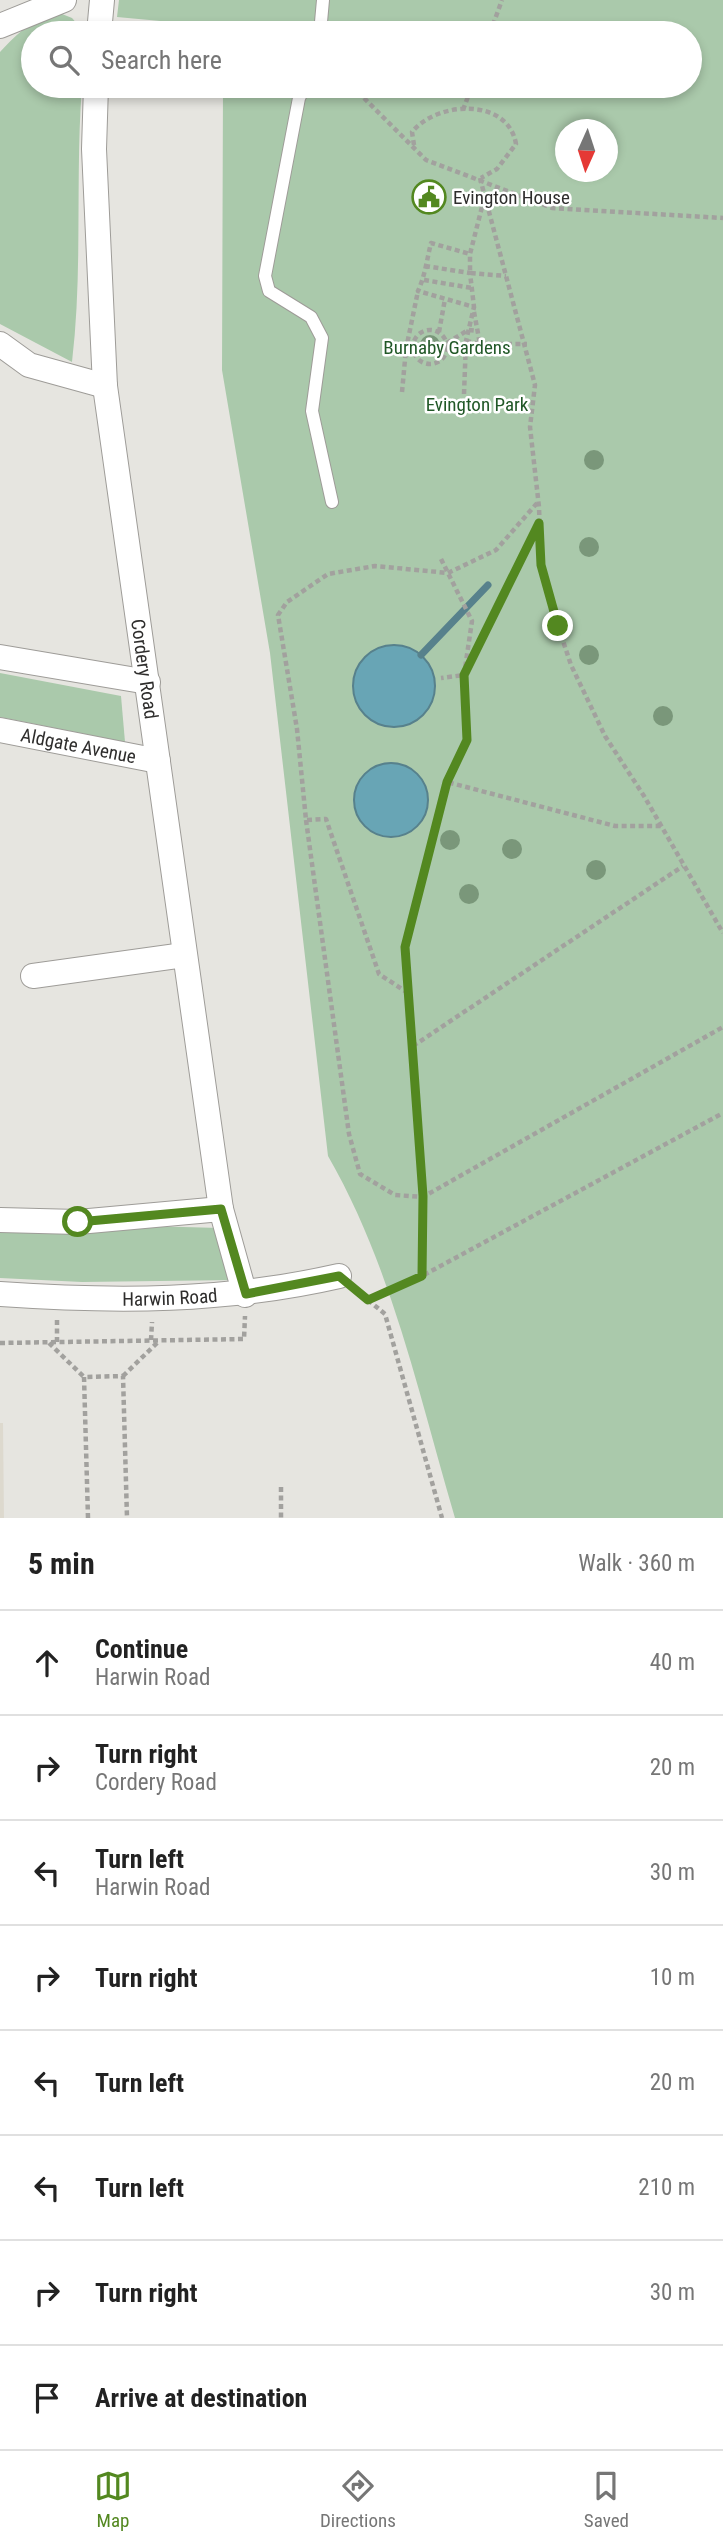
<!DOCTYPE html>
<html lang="en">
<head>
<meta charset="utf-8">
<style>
  :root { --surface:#fff; --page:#f2f2f2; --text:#222; --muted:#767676; --line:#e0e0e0; --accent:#538820 }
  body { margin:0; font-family:"Roboto Condensed",sans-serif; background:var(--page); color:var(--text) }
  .compass { position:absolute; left:555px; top:119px; width:63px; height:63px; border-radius:50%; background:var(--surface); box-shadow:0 4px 10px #0003; rotate:183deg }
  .stop { position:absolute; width:21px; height:21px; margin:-16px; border:5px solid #538820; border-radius:50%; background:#fff }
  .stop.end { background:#538820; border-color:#fff; box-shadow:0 2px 7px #0008 }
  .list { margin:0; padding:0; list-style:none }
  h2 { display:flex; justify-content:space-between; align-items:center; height:91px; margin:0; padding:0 28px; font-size:30px }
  h2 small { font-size:23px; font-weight:400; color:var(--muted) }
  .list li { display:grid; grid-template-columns:46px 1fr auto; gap:21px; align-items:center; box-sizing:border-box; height:105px; padding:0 28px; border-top:2px solid var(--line) }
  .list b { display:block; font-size:26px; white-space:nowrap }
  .list p { margin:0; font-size:23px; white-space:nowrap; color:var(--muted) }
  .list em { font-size:23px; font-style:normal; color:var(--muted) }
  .icon { flex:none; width:38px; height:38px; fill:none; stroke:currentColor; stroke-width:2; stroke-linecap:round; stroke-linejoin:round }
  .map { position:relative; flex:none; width:723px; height:1518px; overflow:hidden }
  .search { position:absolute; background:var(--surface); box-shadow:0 4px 10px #0003; left:21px; right:21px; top:21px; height:77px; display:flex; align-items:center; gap:18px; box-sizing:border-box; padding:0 24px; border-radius:38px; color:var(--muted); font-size:26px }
  .sheet { height:931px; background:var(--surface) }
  nav { display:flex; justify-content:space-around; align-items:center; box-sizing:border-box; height:98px; border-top:2px solid var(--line); background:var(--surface); font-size:19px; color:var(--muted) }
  nav a { display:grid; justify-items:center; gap:4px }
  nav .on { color:var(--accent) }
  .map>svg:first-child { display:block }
  .built { fill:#ddd9ce }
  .green { fill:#aac9ab; fill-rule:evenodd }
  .water { fill:#68a5b5; stroke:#57818c; stroke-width:2 }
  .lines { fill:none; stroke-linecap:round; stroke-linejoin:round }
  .stream { stroke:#57818c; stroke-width:7 }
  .service-casing { stroke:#9e9c98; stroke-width:14 }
  .minor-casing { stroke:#9e9c98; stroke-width:26 }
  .path { stroke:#a2a19e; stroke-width:4.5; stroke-dasharray:5 3.5; stroke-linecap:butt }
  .service { stroke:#fff; stroke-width:12 }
  .minor { stroke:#fff; stroke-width:24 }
  .tree { fill:#7a977a }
  .route { stroke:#538820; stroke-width:9 }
  .labels { text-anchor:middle; stroke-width:5; stroke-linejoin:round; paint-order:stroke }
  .poi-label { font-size:19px; fill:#2e2d2c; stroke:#fff; text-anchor:start }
  .park-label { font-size:19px; fill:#215827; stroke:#fff }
  .street-label { font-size:19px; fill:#2e2d2c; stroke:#fff }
</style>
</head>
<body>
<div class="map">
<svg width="723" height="1518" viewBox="0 0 723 1518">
  <rect width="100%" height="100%" fill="#e6e5e0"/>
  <polygon class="built" points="0,1423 3,1423 4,1518 0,1518"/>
  <g class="green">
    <path d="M119,0H723V1518H455C419,1396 392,1267 328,1156L270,653L222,370L223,86H690V33H225V27L117,17ZM566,130H608V172H566Z"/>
    <path d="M62,14L72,18L85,33H33V86H82C75,178 83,270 72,362L0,324V52C18,33 35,15 62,14Z"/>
    <polygon points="0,673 121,696 125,742 0,717"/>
    <polygon points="146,1226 220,1228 236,1280 82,1282 0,1278 0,1231"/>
  </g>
  <g class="water">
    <circle cx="394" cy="686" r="41"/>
    <circle cx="391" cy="800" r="37"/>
  </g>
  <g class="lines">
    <polyline class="stream" points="421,655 488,585"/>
    <defs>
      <g id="service">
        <polyline points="320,33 323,0"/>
        <polyline points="305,86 299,98 265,276 269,291 311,317 322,338 312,411 332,502"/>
      </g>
      <g id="minor">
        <polyline points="0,26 64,0"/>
        <polyline points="99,33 102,0"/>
        <path id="s1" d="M96,86L94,149L105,386L221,1209L245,1295"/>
        <polyline points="0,344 29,365 105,386"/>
        <polyline points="0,657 148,682"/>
        <path id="s2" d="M0,730L158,761"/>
        <polyline points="33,976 184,955"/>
        <polyline points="0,1220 78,1222 221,1209"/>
        <path id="s3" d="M0,1294C116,1302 225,1302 339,1276"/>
      </g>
    </defs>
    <use href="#service" class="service-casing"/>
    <use href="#minor" class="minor-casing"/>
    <g class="path">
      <polyline points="490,33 502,0"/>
      <polyline points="352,86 426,160 552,208 723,218"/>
      <polyline points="463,110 472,86"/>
      <path d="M414,145L412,132C437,101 508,97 516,144L497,169L481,178"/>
      <polyline points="480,178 535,385 530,427 539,507 541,565 558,626 571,665 605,736 644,796 723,933"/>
      <polyline points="484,199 470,254 470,273 506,276"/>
      <path d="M425,266L470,273L474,307L418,291C425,276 427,259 431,243L470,254"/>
      <polyline points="424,280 472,288"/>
      <polyline points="474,312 480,344 527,344"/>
      <circle cx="430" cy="347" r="17"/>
      <polyline points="439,332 445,299"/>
      <polyline points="466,341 480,344"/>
      <polyline points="447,343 468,330 478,331"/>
      <polyline points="402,392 406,349 418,291"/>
      <polyline points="464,394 466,341 474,307"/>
      <polyline points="441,559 472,621 464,675 441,678"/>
      <polyline points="447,782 467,740 464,675 538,525"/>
      <polyline points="306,820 349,1134 360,1174 395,1195 423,1197 405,947 447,782 615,826 661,826"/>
      <polyline points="408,993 379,974 326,819 306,820 297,729 278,615 287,602 328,574 375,566 448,573 496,550 538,502"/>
      <polyline points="413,1046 683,866"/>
      <polyline points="422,1275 423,1197 723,1027"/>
      <polyline points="356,1291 368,1300 422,1276 723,1113"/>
      <polyline points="368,1300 385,1314 442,1518"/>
      <polyline points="151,1340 152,1322"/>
      <polyline points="57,1342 57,1320"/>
      <polyline points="0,1343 244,1339 245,1316"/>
      <polyline points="49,1343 84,1377"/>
      <polyline points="123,1376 159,1341"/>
      <polyline points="281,1487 281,1518"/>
      <polyline points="88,1518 84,1377 123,1376 127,1518"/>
    </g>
    <use href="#service" class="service"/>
    <use href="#minor" class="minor"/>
  </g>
  <g class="tree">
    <circle cx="430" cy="345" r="10"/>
    <circle cx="594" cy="460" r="10"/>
    <circle cx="589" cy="547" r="10"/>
    <circle cx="589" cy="655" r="10"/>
    <circle cx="663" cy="716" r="10"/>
    <circle cx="450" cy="840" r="10"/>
    <circle cx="512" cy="849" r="10"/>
    <circle cx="596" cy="870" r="10"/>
    <circle cx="469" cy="894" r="10"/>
  </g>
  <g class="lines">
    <polyline class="route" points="78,1222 221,1209 246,1294 339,1276 368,1300 422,1276 423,1196 405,947 447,782 467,740 464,675 539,523 541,565 558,626"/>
  </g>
  <defs>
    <symbol id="civic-ring" viewBox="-11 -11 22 22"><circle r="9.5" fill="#fff" stroke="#538820" stroke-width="1.5"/><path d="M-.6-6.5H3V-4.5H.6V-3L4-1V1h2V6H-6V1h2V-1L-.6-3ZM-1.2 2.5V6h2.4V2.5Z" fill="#538820"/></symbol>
  </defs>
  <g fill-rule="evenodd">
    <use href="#civic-ring" x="410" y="178" width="38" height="38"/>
  </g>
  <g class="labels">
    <g class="poi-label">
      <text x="453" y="204">Evington House</text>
    </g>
    <g class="park-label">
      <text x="447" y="354">Burnaby Gardens</text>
      <text x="477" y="411">Evington Park</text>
    </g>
    <g class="street-label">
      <text dy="7" stroke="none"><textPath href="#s1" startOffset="586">Cordery Road</textPath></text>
      <text dy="7" stroke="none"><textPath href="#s2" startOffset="80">Aldgate Avenue</textPath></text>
      <text dy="7" stroke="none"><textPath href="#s3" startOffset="170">Harwin Road</textPath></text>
    </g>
  </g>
</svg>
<svg class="compass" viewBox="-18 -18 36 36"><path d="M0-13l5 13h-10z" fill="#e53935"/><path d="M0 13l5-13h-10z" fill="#767676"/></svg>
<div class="stop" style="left:78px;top:1222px"></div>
<div class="stop end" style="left:558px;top:626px"></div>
<div class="search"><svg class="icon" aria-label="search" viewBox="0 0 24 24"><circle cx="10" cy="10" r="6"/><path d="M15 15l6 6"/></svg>Search here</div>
</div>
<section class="sheet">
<h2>5 min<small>Walk · 360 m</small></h2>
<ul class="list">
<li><svg class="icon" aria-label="ahead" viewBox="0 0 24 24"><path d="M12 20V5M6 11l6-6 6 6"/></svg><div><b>Continue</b><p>Harwin Road</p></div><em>40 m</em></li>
<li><svg class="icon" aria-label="right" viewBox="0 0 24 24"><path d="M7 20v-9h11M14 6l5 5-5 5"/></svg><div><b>Turn right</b><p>Cordery Road</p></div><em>20 m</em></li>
<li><svg class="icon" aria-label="left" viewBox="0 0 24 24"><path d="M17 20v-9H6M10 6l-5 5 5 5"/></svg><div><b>Turn left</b><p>Harwin Road</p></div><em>30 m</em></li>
<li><svg class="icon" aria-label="right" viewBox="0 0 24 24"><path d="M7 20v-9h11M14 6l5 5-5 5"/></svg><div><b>Turn right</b></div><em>10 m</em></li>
<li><svg class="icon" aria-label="left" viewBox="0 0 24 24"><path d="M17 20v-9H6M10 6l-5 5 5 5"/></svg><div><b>Turn left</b></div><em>20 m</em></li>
<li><svg class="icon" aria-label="left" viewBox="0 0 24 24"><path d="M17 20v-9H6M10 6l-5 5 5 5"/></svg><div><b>Turn left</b></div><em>210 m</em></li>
<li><svg class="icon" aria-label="right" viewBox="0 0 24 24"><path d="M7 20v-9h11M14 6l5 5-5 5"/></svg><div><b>Turn right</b></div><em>30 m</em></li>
<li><svg class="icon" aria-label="arrive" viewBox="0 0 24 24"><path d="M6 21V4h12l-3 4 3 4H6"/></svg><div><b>Arrive at destination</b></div></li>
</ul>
</section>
<nav>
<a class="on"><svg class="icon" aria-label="map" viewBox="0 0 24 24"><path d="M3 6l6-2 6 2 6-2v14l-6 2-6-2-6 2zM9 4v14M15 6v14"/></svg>Map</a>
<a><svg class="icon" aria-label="directions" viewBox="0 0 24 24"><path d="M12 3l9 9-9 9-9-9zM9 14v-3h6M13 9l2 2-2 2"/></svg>Directions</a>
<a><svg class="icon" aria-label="saved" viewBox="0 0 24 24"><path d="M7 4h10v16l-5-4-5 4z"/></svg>Saved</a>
</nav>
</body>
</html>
